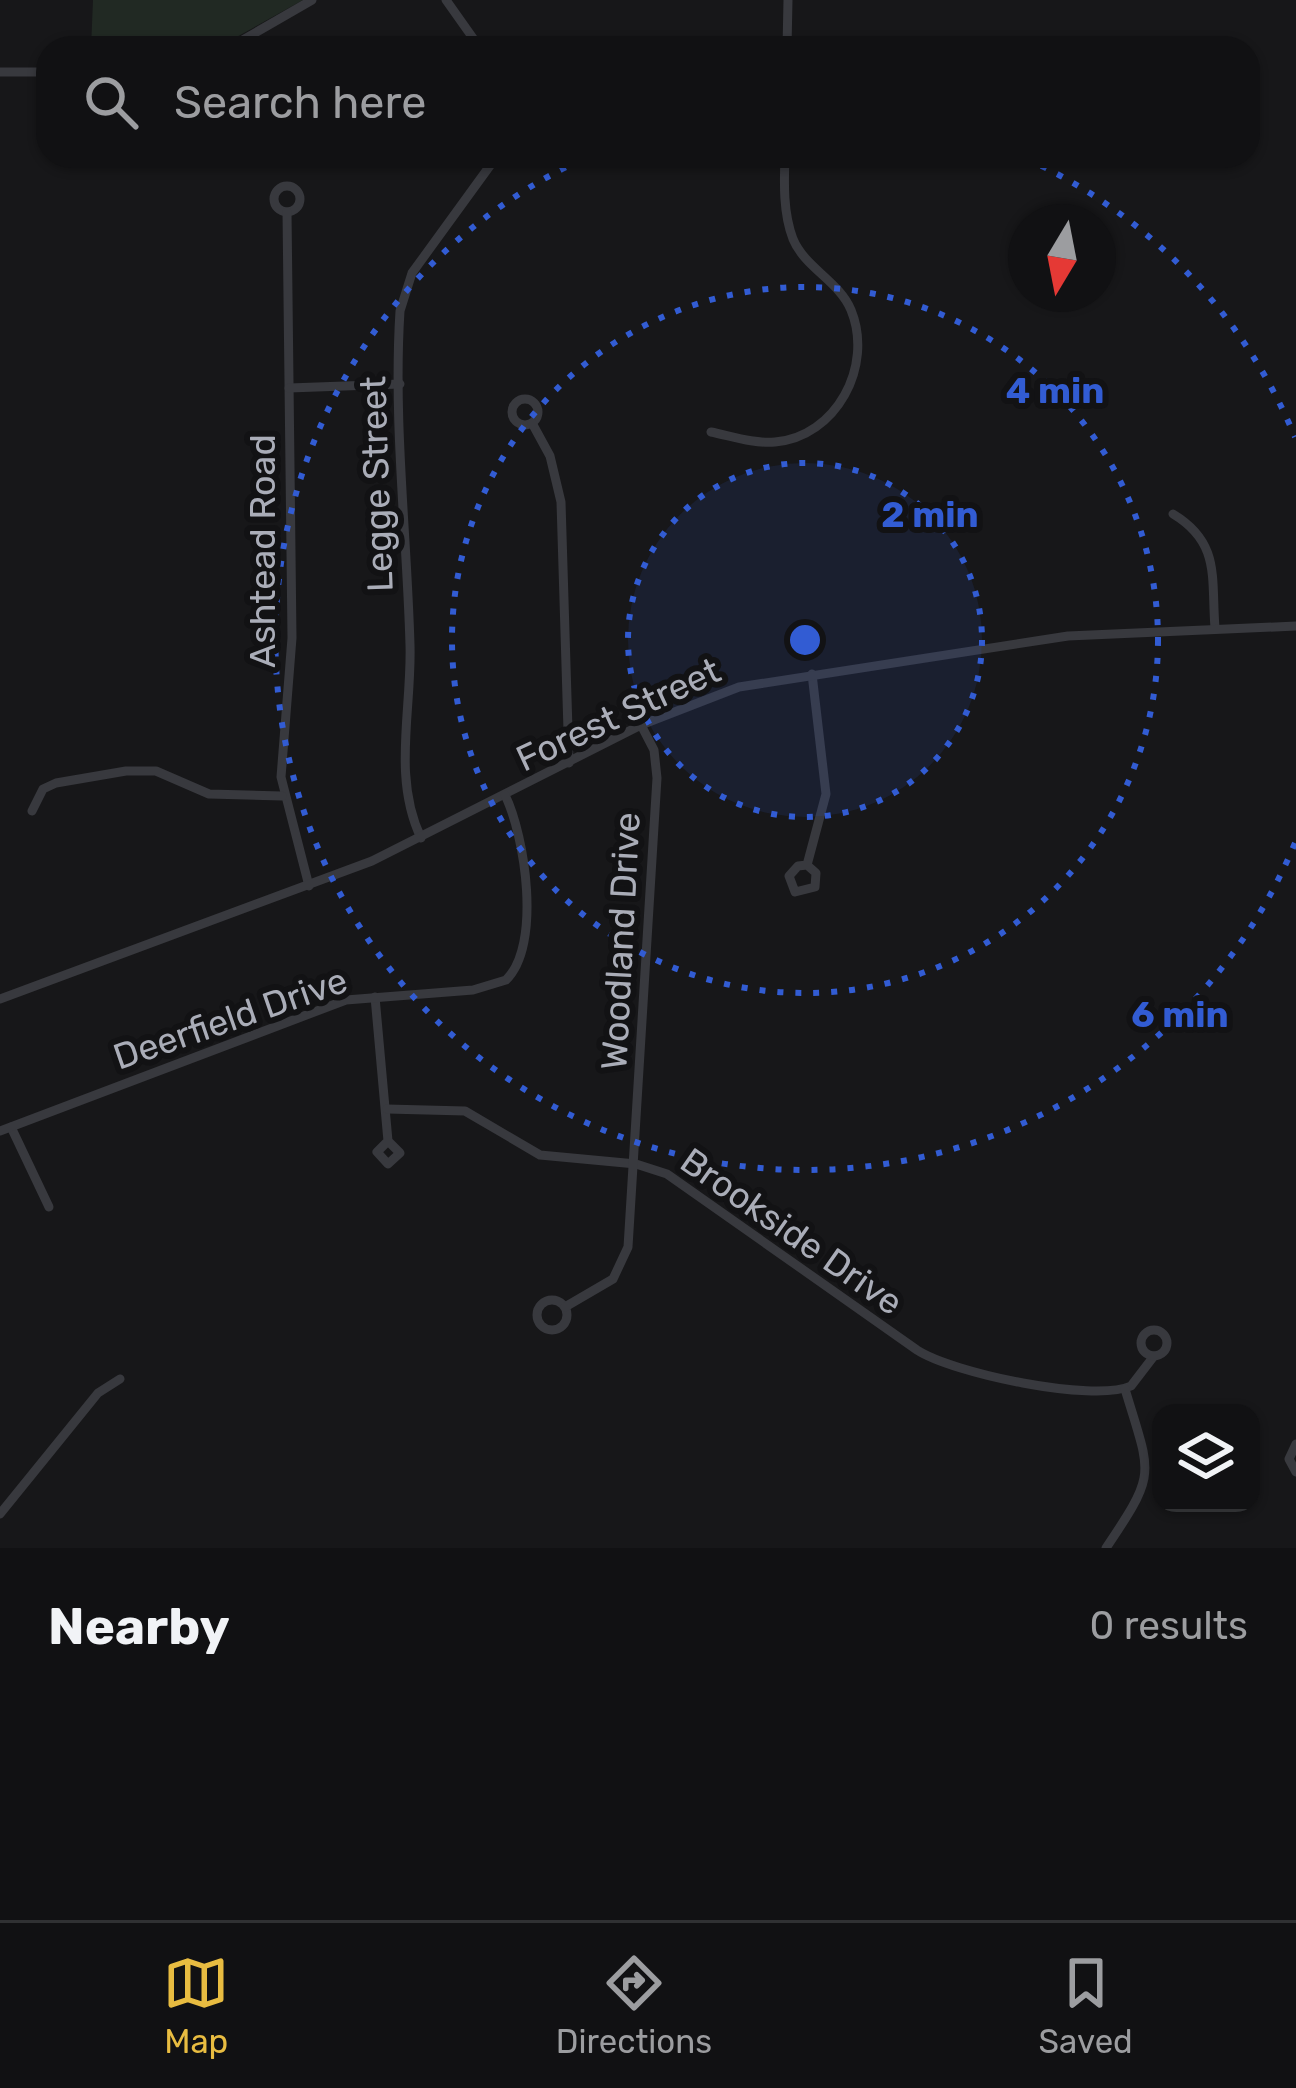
<!DOCTYPE html>
<html lang="en">
<head>
<meta charset="utf-8">
<style>
  :root { --surface:#111113; --page:#1e1f21; --text:#f1f3f6; --muted:#9c9da0; --line:#303133; --accent:#e8bc41 }
  body { margin:0; font-family:Rubik,sans-serif; background:var(--page); color:var(--text) }
  .controls { position:absolute; right:36px; bottom:36px; display:grid; overflow:hidden; border-radius:24px; box-shadow:0 3px 9px #0004 }
  .controls button { width:108px; height:108px; display:grid; place-items:center; padding:0; border:0; border-bottom:3px solid var(--line); background:var(--surface); color:var(--text); font:60px sans-serif }
  .compass { position:absolute; left:1008px; top:204px; width:108px; height:108px; border-radius:50%; background:var(--surface); box-shadow:0 3px 9px #0004; rotate:190deg }
  .list { margin:0; padding:0; list-style:none }
  h2 { display:flex; justify-content:space-between; align-items:center; height:156px; margin:0; padding:0 48px; font-size:51px }
  h2 small { font-size:39px; font-weight:400; color:var(--muted) }
  .icon { flex:none; width:66px; height:66px; fill:none; stroke:currentColor; stroke-width:2; stroke-linecap:round; stroke-linejoin:round }
  .map { position:relative; flex:none; width:1296px; height:1548px; overflow:hidden }
  .search { position:absolute; background:var(--surface); box-shadow:0 3px 9px #0004; left:36px; right:36px; top:36px; height:132px; display:flex; align-items:center; gap:30px; box-sizing:border-box; padding:0 42px; border-radius:36px; color:var(--muted); font-size:45px }
  .sheet { height:372px; background:var(--surface) }
  nav { display:flex; justify-content:space-around; align-items:center; box-sizing:border-box; height:168px; border-top:3px solid var(--line); background:var(--surface); font-size:33px; color:var(--muted) }
  nav a { display:grid; justify-items:center; gap:6px }
  nav .on { color:var(--accent) }
  .map>svg:first-child { display:block }
  .park { fill:#212923 }
  .lines { fill:none; stroke-linecap:round; stroke-linejoin:round }
  .minor { stroke:#38393e; stroke-width:9 }
  .ring { fill:none; stroke:#325cd3; stroke-width:6; stroke-dasharray:6 12 }
  .labels { text-anchor:middle; stroke-width:12; stroke-linejoin:round; paint-order:stroke }
  .street-label { font-size:36px; fill:#aaadb8; stroke:#121214 }
  .centre { fill:#325cd3; stroke:#121214; stroke-width:6 }
  .ring-label { font-size:36px; text-anchor:middle; font-weight:bold; fill:#325cd3; stroke:#121214; stroke-width:12; stroke-linejoin:round; paint-order:stroke }
</style>
</head>
<body>
<div class="map">
<svg width="1296" height="1548" viewBox="0 0 1296 1548">
  <rect width="100%" height="100%" fill="#171719"/>
  <polygon class="park" points="93,0 303,0 217,48 91,48"/>
  <g class="lines">
    <g class="minor">
      <polyline points="446,0 480,48"/>
      <polyline points="229,48 312,0"/>
      <polyline points="787,48 788,0"/>
      <polyline points="0,72 48,72"/>
      <circle cx="287" cy="199" r="13"/>
      <polyline points="287,212 292,638 281,777 309,886"/>
      <polyline points="289,388 400,384"/>
      <circle cx="525" cy="412" r="13"/>
      <polyline points="532,423 550,456 561,502 569,763"/>
      <path d="M711,432C731,436 754,444 775,442C836,437 874,366 851,310C839,281 805,268 793,239C783,213 784,183 785,156"/>
      <path d="M1173,514C1221,543 1211,578 1215,628"/>
      <polyline points="32,811 43,789 56,783 126,771 156,771 209,794 282,796"/>
      <path d="M421,838C392,777 412,710 410,645C407,535 393,422 400,311L412,273L497,156"/>
      <polyline points="807,865 816,873 815,887 795,892 789,876 798,866 807,865 826,794 812,674"/>
      <polyline points="375,997 388,1141 377,1152 388,1164 400,1153 388,1141"/>
      <polyline points="0,999 372,861 641,725 739,687 1068,636 1296,626"/>
      <path d="M387,1109L465,1111L540,1155L636,1164L667,1174L917,1350C952,1373 1093,1403 1131,1386L1154,1356"/>
      <polyline points="11,1127 49,1207"/>
      <path d="M0,1131L346,1000L473,990L506,980C542,945 525,836 505,795"/>
      <circle cx="552" cy="1315" r="15"/>
      <polyline points="565,1307 613,1279 628,1247 657,778 654,750 641,725"/>
      <circle cx="1154" cy="1343" r="13"/>
      <polyline points="1296,1444 1289,1459 1296,1472"/>
      <polyline points="0,1514 98,1393 120,1379"/>
      <path d="M1106,1548C1158,1471 1151,1476 1125,1389"/>
    </g>
  </g>
  <circle cx="805" cy="640" r="177" fill="#325cd3" fill-opacity=".12"/>
  <g class="ring">
    <circle cx="805" cy="640" r="177"/>
    <circle cx="805" cy="640" r="353"/>
    <path d="M1295 843A530 530 0 1 1 585 158M1025 158A530 530 0 0 1 1295 437"/>
  </g>
  <g class="labels">
    <g class="street-label">
      <text transform="translate(376 484) rotate(-92)" y="13">Legge Street</text>
      <text transform="translate(262 551) rotate(-90)" y="13">Ashtead Road</text>
      <text transform="translate(618 714) rotate(-25)" y="13">Forest Street</text>
      <text transform="translate(620 941) rotate(-87)" y="13">Woodland Drive</text>
      <text transform="translate(230 1018) rotate(-19)" y="13">Deerfield Drive</text>
      <text transform="translate(792 1231) rotate(35)" y="13">Brookside Drive</text>
    </g>
  </g>
  <circle cx="805" cy="640" r="18" class="centre"/>
  <g class="ring-label">
    <text x="1055" y="403">4 min</text>
    <text x="930" y="527">2 min</text>
    <text x="1180" y="1027">6 min</text>
  </g>
</svg>
<div class="controls">
<button><svg class="icon" aria-label="layers" viewBox="0 0 24 24"><path d="M12 4l9 5-9 5-9-5zM3 14l9 5 9-5"/></svg></button>
</div>
<svg class="compass" viewBox="-18 -18 36 36"><path d="M0-13l5 13h-10z" fill="#e53935"/><path d="M0 13l5-13h-10z" fill="#9c9da0"/></svg>
<div class="search"><svg class="icon" aria-label="search" viewBox="0 0 24 24"><circle cx="10" cy="10" r="6"/><path d="M15 15l6 6"/></svg>Search here</div>
</div>
<section class="sheet">
<h2>Nearby<small>0 results</small></h2>
<ul class="list">
</ul>
</section>
<nav>
<a class="on"><svg class="icon" aria-label="map" viewBox="0 0 24 24"><path d="M3 6l6-2 6 2 6-2v14l-6 2-6-2-6 2zM9 4v14M15 6v14"/></svg>Map</a>
<a><svg class="icon" aria-label="directions" viewBox="0 0 24 24"><path d="M12 3l9 9-9 9-9-9zM9 14v-3h6M13 9l2 2-2 2"/></svg>Directions</a>
<a><svg class="icon" aria-label="saved" viewBox="0 0 24 24"><path d="M7 4h10v16l-5-4-5 4z"/></svg>Saved</a>
</nav>
</body>
</html>
